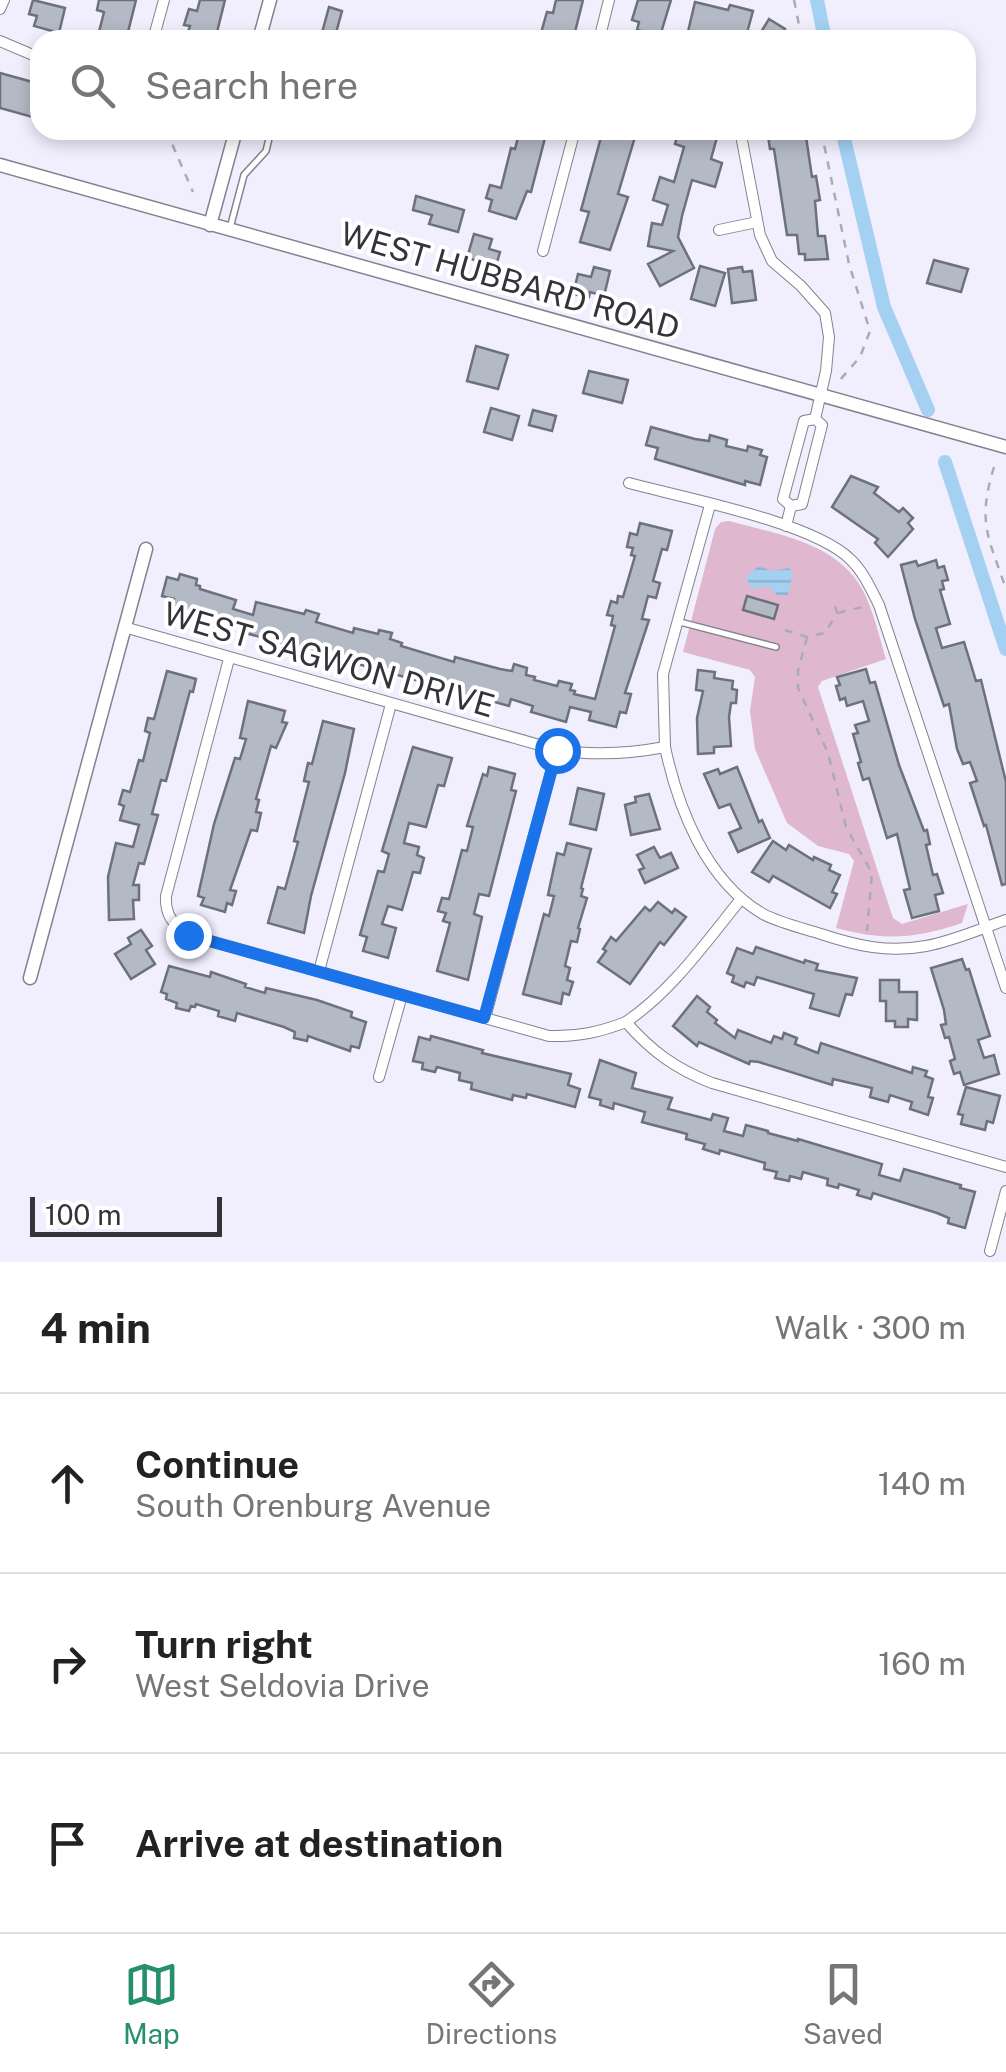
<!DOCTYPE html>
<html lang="en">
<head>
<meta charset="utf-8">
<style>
  :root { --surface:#fff; --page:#f2f2f2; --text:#222; --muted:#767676; --line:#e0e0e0; --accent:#26906e }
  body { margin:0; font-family:"Public Sans",sans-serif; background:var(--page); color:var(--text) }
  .scale { position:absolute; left:30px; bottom:25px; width:192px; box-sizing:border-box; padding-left:10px; border:5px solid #343339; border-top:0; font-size:28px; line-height:35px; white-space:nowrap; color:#343339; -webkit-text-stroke:8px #fff; paint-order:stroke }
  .stop { position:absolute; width:30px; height:30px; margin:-22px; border:8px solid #1a73e8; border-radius:50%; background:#fff }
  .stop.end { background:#1a73e8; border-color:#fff; box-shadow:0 2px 10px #0008 }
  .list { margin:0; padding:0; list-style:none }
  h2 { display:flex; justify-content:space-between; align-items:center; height:130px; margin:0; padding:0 40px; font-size:42px }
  h2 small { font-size:32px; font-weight:400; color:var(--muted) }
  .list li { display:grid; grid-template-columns:65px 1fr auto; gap:30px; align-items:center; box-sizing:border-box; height:180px; padding:0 40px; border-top:2px solid var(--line) }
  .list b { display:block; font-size:38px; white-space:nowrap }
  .list p { margin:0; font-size:32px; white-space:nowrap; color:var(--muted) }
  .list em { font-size:32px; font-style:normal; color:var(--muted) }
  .icon { flex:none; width:55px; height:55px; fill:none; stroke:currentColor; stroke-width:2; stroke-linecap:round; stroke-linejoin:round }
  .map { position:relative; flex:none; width:1006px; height:1262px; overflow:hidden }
  .search { position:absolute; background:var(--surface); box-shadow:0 5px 15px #0003; left:30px; right:30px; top:30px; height:110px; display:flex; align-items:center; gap:25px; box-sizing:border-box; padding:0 35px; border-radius:30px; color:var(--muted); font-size:38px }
  .sheet { height:670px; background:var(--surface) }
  nav { display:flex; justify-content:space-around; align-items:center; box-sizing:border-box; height:140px; border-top:2px solid var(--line); background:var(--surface); font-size:28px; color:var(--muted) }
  nav a { display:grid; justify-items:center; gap:5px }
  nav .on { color:var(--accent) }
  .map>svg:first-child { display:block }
  .park { fill:#dfb7cf }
  .water { fill:url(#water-rules) }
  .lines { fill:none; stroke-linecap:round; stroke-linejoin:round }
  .canal { stroke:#a4d0f2; stroke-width:14 }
  .building { fill:#b3b9c5; stroke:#6c717d; stroke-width:2.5 }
  .service-casing { stroke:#83828e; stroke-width:8 }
  .minor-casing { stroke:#83828e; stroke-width:12 }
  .tertiary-casing { stroke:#83828e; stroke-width:15 }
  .path { stroke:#acaab6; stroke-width:2.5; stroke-dasharray:8 8; stroke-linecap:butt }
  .service { stroke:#fff; stroke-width:5 }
  .minor { stroke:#fff; stroke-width:10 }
  .tertiary { stroke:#fff; stroke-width:12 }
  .route { stroke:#1a73e8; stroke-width:12 }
  .labels { text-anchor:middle; stroke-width:8; stroke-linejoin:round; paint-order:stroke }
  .street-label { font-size:32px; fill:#343339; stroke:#fff }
</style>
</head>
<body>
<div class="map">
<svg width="1006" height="1262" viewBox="0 0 1006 1262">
  <defs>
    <pattern id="water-rules" width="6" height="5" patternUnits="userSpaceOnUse" patternTransform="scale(2.5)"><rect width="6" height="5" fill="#a4d0f2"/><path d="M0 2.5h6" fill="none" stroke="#8eb3d0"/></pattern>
  </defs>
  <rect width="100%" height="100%" fill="#f1effe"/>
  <path class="park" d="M729,521C780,535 844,543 867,599C875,618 880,639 886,659L822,681L818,687L893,918L902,924L968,904L962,923C913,939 886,941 836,928L854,861L849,854L818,846L787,823L755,749L750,711L755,677L750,670L683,652L715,529L721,522Z"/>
  <polygon class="water" points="759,566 772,571 789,568 793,573 788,595 777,595 769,586 751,589 746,577"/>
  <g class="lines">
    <g class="canal">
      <polyline points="817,0 825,40"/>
      <polyline points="842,130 884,307 928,410"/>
      <polyline points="945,462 1006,649"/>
    </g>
  </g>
  <g class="building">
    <polygon points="33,0 65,8 59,33 34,26 37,16 29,14"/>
    <polygon points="99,0 136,0 126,40 97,40 104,12 97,10"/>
    <polygon points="200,0 225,0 215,40 187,35 190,26 184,25 189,9 197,11"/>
    <polygon points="556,0 583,0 573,40 539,40 547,12 553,13"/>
    <polygon points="638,0 671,0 660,36 637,30 639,22 632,20"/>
    <polygon points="695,2 728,10 730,5 753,11 745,40 714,35 712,40 686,40"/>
    <polygon points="329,7 342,11 334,40 320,40"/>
    <polygon points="769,19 785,29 778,40 756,40"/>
    <polygon points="0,73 36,83 34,91 40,93 36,118 0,108"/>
    <polygon points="520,130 546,134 531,192 527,191 516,219 489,211 492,200 486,198 490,185 501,188 511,148 515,149"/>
    <polygon points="603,130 637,130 618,194 628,197 610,250 580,242 589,212 581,210"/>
    <polygon points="679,130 719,130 711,159 722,163 715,187 692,180 682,216 678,237 694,268 660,286 648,264 673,251 648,246 652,223 662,225 668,205 653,200 660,177 674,182 684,147 675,144"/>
    <polygon points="771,130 805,130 812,177 816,176 820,200 815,201 818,236 825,236 828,259 805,260 805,254 799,254 797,235 787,235 774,149 770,149 768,136 772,135"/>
    <polygon points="416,196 464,210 458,232 429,224 432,215 413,210"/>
    <polygon points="474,234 492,239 489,249 500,252 496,266 467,258"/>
    <polygon points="934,260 968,269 961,292 927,283"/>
    <polygon points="700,266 725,273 715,306 691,299"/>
    <polygon points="594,267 610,271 604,296 590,292 589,297 573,294 578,274 591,277"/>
    <polygon points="742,267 743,272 752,271 756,300 732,303 728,269"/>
    <polygon points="476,346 508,355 498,389 467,381"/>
    <polygon points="589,371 628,380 622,403 583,393"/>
    <polygon points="491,408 519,416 512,440 484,432"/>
    <polygon points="533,410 556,416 552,431 529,425"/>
    <polygon points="651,427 695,439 709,441 710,435 727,440 726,446 747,451 748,446 762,450 760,455 767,457 760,485 745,481 745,485 655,459 658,448 646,445"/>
    <polygon points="851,476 878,487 874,493 899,512 903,508 913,518 908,523 913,529 888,557 875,543 878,539 832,507"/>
    <polygon points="640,523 672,531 667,550 662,549 653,581 660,583 656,598 648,596 642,619 649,620 625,693 631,694 626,713 620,712 616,727 589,720 591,712 570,707 566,722 531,712 533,706 511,699 509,706 242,632 243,627 217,620 215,627 200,622 201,618 172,610 174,599 162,596 167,577 178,580 180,574 197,579 196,585 200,586 200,589 236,600 233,609 253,615 256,602 304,614 306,610 319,614 316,622 353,633 354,628 378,634 379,630 392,633 390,639 402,643 401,646 454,662 455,657 500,669 512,671 514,664 527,668 526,675 535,677 534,680 557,686 559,681 572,684 570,690 575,691 574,694 595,699 615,626 611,625 613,616 607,615 611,601 617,603 618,596 623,597 635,556 631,555 633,548 627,547 630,533 637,535"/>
    <polygon points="936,560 938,568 944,566 948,580 942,581 944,589 940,590 950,624 936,628 942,648 964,642 976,681 981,680 1006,782 1006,884 1002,885 986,825 984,826 970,783 977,781 970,762 963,764 957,749 949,704 944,706 915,619 901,565 916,561 918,566"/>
    <polygon points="747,596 778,605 774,619 743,610"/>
    <polygon points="866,669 870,683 875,682 899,765 924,831 927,830 930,844 926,845 933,875 937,874 943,893 935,895 939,911 912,918 904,890 910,889 897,834 887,838 869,778 863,780 858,763 861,762 853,734 858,733 855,725 869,721 863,701 847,706 845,698 840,700 836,686 840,685 837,677"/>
    <polygon points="698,670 715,672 714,678 733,681 732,689 737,690 736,703 731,703 729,717 731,746 714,747 714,753 698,754 697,718 703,691 696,690"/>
    <polygon points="167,671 196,679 193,692 190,691 166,781 161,780 152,814 158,815 144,864 139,863 133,885 139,885 139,900 133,900 134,919 109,920 108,877 116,843 133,847 139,825 120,820 124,806 119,804 123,790 130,792 139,760 143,761 150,733 145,731 148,718 154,719"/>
    <polygon points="248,701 285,711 282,722 287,723 276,748 271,746 256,799 259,800 256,812 261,813 257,831 251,830 230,890 236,891 232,905 227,903 225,912 201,905 204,898 198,896 214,824 235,758 240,759 246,739 240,738"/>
    <polygon points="323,721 354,729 345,773 311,896 304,933 268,923 278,887 285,889 298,842 294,841 309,782 304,781 308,763 312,764"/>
    <polygon points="413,747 452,758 444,786 438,785 426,827 409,823 404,843 419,847 417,855 424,858 420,873 413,872 402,910 388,906 382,924 396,928 388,958 363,951 367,937 360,935 378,871 384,872 389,854 382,851"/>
    <polygon points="489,767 515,774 511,790 516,791 489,896 479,894 474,914 482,917 468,980 437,971 450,923 443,921 446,913 438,911 442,898 449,899 462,850 467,851 473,827 467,826 483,774 487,776"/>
    <polygon points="737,767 759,822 762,820 770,838 738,852 729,833 741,828 730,804 719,808 704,774 718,769 720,774"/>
    <polygon points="578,788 604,794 596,830 570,824"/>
    <polygon points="649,794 660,829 631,835 625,805 636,802 635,797"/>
    <polygon points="773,841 786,850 789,845 813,860 814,857 831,865 829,870 840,875 832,892 837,894 830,908 773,876 769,882 752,872"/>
    <polygon points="567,843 591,849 581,888 583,889 581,896 587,898 578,928 580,929 577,942 571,941 565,966 570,968 567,980 573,982 569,995 563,993 561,1004 523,994 544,914 549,916 554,896 548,895 557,853 564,855"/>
    <polygon points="654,847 660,858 671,853 678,868 645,883 639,870 644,868 637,855"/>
    <polygon points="658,902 672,913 675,909 686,917 664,945 660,942 630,984 598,962 606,951 603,949 611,937 616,941 645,907 650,911"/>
    <polygon points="141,930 152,946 146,950 155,964 131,979 115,954 131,944 128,938"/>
    <polygon points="756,947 804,963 805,960 818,964 816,970 857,978 852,995 846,994 839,1016 810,1008 814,994 757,977 754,985 746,982 744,987 732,982 734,976 727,973 737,948 753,954"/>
    <polygon points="962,959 966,970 969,969 990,1036 978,1040 984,1058 994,1055 999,1074 964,1085 960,1072 954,1074 950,1061 955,1059 949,1037 945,1038 941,1025 946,1024 944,1010 931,968"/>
    <polygon points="169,966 210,977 211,972 246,984 245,987 265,993 266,988 317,1000 352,1012 351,1017 366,1022 359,1048 351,1046 350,1051 308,1036 307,1041 294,1038 295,1032 284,1027 237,1013 235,1021 218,1016 219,1011 196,1004 195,1007 191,1006 189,1011 176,1008 177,1003 166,999 167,994 161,992"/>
    <polygon points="880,980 899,980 899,992 917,992 917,1020 908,1019 908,1027 895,1027 895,1021 886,1021 886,1001 880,1001"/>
    <polygon points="697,996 710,1007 707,1012 717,1020 715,1023 735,1038 738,1030 771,1043 774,1036 782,1039 784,1033 797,1038 795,1044 818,1053 821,1043 912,1073 913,1067 927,1071 925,1076 933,1079 928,1097 933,1098 928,1115 910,1109 912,1102 890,1095 888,1102 870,1097 872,1088 833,1079 832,1085 759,1062 750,1061 749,1064 699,1042 697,1046 673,1026"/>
    <polygon points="431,1036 483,1050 482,1053 571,1074 568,1085 580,1089 575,1107 527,1094 526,1098 513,1095 512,1100 471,1089 472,1083 459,1080 460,1073 437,1067 435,1072 422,1069 423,1063 413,1061 419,1037 430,1040"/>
    <polygon points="600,1060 636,1073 632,1088 672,1098 668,1109 711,1120 713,1114 728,1118 724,1131 743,1136 746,1125 768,1131 768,1133 798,1141 798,1139 882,1164 879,1175 900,1181 904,1169 961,1185 960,1188 975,1192 965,1228 948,1223 949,1218 937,1213 873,1193 871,1199 857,1195 859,1190 839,1184 838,1188 827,1185 828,1179 803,1172 801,1179 790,1176 789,1181 775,1178 777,1172 764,1169 765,1163 720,1150 719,1154 703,1149 705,1144 686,1139 687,1134 642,1122 645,1112 614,1103 613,1109 600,1105 601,1100 589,1097"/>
    <polygon points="966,1087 1000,1096 993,1123 987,1121 985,1130 961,1124 963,1115 958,1114"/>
  </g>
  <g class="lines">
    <defs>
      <g id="service">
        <polyline points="230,228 244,175 266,151 271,130"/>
        <polyline points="680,622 776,647"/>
      </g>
      <g id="minor">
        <polyline points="0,9 4,0"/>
        <polyline points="153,40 164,0"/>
        <polyline points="599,40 609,0"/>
        <polyline points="0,41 40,58"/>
        <polyline points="740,130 760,235 772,261 801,286 825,313 829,337 826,371 815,419"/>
        <polyline points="719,230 757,222"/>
        <polyline points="543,251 575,130"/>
        <path d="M629,483C684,498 812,522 850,559C863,571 871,589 879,605L1006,988"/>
        <polyline points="786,526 791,506 802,504 822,425 815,419 804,421 783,499 791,506"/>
        <path d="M124,627L557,750C595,756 628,754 665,747C678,808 706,881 763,914C780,923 802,928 821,934C857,946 888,953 926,946C953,941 980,929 1006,920"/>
        <path d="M229,659L166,896C165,915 173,925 189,935L549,1036C578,1037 600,1032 626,1022C651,1051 676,1069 712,1083L1006,1167"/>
        <polyline points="665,747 663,674 710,505"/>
        <polyline points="319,971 391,704"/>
        <polyline points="485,1018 557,750"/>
        <path d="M626,1022C672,991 706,942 741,899"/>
        <polyline points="379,1077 402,995"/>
        <polyline points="990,1251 1006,1191"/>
      </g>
      <g id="tertiary">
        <polyline points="259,40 270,0"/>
        <polyline points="0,165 1006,447"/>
        <polyline points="210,225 236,130"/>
        <polyline points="30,978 146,549"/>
      </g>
    </defs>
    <use href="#service" class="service-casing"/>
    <use href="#minor" class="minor-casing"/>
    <use href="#tertiary" class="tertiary-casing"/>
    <g class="path">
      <polyline points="794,0 802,40"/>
      <polyline points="166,130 193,192"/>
      <polyline points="821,130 849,264 870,331 860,357 839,381"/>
      <path d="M994,467C977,523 988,536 1006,589"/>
      <polyline points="838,613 862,607"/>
      <polyline points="785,630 807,637 825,633 837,613 834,602"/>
      <polyline points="807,637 798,671 798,688 828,753 846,827 872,873 867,931"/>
    </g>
    <use href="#service" class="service"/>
    <use href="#minor" class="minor"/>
    <use href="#tertiary" class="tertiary"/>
  </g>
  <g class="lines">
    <polyline class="route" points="188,935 484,1018 557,750"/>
  </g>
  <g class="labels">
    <g class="street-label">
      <text transform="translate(510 281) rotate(16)" y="11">WEST HUBBARD ROAD</text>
      <text transform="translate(329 660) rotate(16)" y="11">WEST SAGWON DRIVE</text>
    </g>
  </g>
</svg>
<div class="scale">100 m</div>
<div class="stop" style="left:557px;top:750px"></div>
<div class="stop end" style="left:188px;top:935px"></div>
<div class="search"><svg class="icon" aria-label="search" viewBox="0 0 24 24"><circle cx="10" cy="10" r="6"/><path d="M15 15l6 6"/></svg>Search here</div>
</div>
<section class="sheet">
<h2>4 min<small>Walk · 300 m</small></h2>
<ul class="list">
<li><svg class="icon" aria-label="ahead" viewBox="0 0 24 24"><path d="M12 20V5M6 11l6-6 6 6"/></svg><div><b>Continue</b><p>South Orenburg Avenue</p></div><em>140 m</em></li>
<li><svg class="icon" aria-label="right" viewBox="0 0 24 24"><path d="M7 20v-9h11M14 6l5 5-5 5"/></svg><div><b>Turn right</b><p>West Seldovia Drive</p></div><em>160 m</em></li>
<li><svg class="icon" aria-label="arrive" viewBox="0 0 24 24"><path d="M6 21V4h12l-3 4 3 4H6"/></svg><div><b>Arrive at destination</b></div></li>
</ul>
</section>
<nav>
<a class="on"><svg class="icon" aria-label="map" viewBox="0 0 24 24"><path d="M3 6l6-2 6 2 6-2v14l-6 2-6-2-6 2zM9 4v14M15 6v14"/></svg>Map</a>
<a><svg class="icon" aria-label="directions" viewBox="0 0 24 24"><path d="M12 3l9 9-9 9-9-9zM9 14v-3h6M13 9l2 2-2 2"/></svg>Directions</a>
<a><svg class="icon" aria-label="saved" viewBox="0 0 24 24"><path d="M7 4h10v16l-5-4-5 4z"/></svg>Saved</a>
</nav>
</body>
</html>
